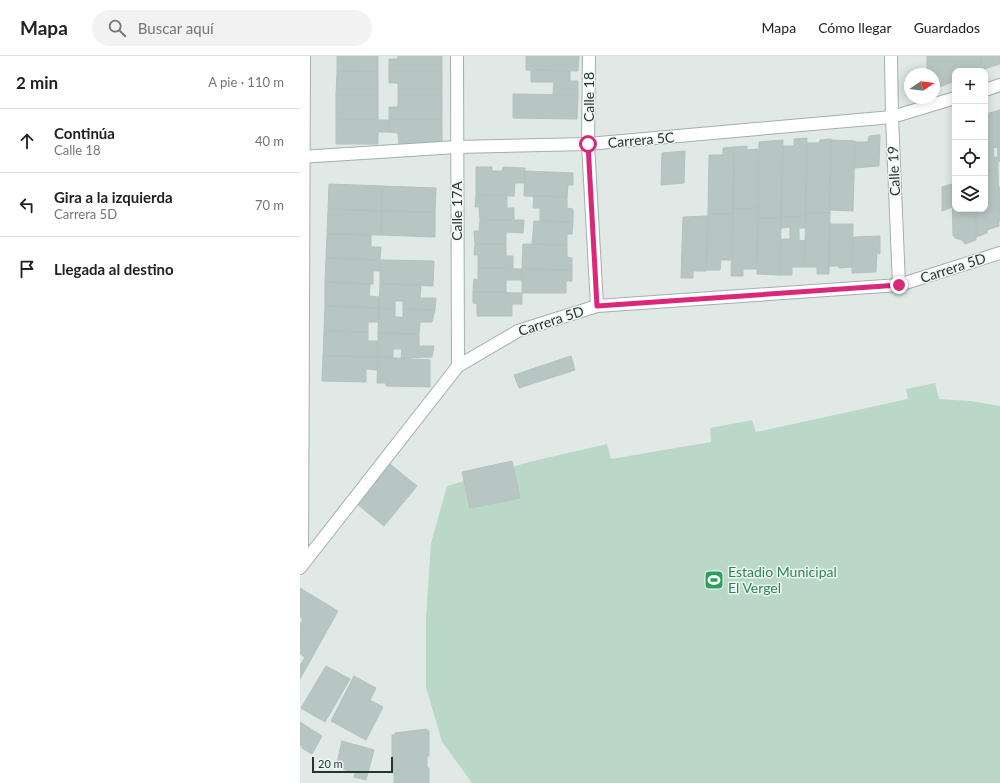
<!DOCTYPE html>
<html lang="es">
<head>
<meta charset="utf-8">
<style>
  :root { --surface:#fff; --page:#f2f2f2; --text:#202124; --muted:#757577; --line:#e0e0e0 }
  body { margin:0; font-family:Lato,sans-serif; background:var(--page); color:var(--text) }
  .controls { position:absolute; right:12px; top:12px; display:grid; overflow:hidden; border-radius:8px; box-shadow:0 2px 10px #0003 }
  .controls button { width:36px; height:36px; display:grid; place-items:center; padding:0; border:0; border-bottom:1px solid var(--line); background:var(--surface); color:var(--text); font:20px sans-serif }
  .compass { position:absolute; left:604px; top:12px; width:36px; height:36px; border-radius:50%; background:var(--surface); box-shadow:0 2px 10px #0003; rotate:77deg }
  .scale { position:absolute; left:12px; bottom:10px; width:81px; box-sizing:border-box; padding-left:4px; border:2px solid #223735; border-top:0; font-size:11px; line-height:14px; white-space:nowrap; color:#223735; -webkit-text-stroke:3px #f0f6f4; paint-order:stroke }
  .stop { position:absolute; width:12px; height:12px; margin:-9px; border:3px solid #db2777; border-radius:50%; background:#fff }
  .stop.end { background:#db2777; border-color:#fff; box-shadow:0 1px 4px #0008 }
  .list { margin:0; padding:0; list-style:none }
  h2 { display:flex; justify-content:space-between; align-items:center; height:52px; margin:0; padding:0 16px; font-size:17px }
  h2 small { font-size:13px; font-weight:400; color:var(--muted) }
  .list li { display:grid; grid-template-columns:26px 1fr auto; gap:12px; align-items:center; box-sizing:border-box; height:64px; padding:0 16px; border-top:1px solid var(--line) }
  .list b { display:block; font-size:15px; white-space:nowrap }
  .list p { margin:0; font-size:13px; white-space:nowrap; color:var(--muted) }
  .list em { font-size:13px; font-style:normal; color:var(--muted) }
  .icon { flex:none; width:22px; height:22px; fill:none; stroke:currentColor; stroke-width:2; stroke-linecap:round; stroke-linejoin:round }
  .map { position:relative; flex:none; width:700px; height:727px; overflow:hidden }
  header { display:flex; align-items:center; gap:24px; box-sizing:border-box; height:56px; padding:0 20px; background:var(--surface); border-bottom:1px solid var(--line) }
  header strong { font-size:19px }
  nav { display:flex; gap:22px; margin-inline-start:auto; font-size:14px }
  .search { width:280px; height:36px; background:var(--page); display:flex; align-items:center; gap:10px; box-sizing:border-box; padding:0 14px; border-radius:22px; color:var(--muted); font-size:15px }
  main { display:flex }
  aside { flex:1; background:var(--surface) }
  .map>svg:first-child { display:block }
  .green { fill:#bad8c7 }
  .building { fill:#b8c6c3; stroke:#b3c2be }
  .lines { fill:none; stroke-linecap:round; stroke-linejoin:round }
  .minor-casing { stroke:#a3b0ad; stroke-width:14 }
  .minor { stroke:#fff; stroke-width:12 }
  .route { stroke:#db2777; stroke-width:5 }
  .labels { text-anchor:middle; stroke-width:3; stroke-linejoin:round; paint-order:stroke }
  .street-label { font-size:14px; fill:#223735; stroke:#f0f6f4 }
  .leisure-label { font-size:14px; fill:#27864d; stroke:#f0f6f4; text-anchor:start }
</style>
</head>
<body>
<header>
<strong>Mapa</strong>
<div class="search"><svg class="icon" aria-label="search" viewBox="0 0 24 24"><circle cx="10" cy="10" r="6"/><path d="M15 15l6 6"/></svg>Buscar aquí</div>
<nav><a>Mapa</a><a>Cómo llegar</a><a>Guardados</a></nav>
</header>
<main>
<aside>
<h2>2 min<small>A pie · 110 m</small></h2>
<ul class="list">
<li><svg class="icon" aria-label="ahead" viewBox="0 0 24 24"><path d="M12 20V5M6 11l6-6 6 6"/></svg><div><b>Continúa</b><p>Calle 18</p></div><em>40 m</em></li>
<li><svg class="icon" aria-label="left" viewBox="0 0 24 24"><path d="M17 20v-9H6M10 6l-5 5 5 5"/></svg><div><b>Gira a la izquierda</b><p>Carrera 5D</p></div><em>70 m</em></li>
<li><svg class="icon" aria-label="arrive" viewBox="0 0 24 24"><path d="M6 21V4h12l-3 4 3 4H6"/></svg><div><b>Llegada al destino</b></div></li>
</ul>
</aside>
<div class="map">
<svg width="700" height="727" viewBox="0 0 700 727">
  <rect width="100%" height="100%" fill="#e0e9e6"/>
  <polygon class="green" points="635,327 639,343 670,345 700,350 700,727 172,727 142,686 126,631 126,562 131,487 147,430 229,406 307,388 311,403 411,386 410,372 452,364 456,376 608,343 606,333"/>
  <g class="building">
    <polygon points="37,0 78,0 78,16 37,15"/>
    <polygon points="98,0 142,0 142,15 89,15 89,3 98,3"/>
    <polygon points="226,0 279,0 278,15 226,14"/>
    <rect x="627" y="0" width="54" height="5"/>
    <polygon points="681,0 700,0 700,8 681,14"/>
    <polygon points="627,5 681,5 681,15 655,15 655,25 634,33 634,18 627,18"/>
    <polygon points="231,14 270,15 270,25 278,25 278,39 253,38 254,26 231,26"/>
    <polygon points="37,15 78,16 78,39 36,39"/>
    <polygon points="89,15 142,15 142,39 98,39 98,27 89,27"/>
    <polygon points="213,38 278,39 277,63 213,62"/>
    <rect x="36" y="39" width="42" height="25"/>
    <polygon points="98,39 142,39 142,64 89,64 89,51 98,51"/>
    <polygon points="700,54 700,105 698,106 697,55"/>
    <polygon points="697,55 698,91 693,92 694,102 698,100 698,112 685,117 685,61 686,58"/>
    <polygon points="36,64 89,64 89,76 78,76 78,88 36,88"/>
    <polygon points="89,64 142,64 142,87 99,88 98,77 89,76"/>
    <polygon points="580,79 579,110 554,112 555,86 568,86 569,80"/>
    <polygon points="507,82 506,160 481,161 483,90 494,90 494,83"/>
    <polygon points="531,83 530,157 506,157 507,87 519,87 520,84"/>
    <polygon points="483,84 481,162 458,162 459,86"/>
    <polygon points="531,84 555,85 553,155 530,154"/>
    <polygon points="447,90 447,94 458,93 458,152 433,153 434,91"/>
    <polygon points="434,91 433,158 408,158 409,99 423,99 423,92"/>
    <polygon points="385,95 384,127 361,129 362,97"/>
    <polygon points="176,111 192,111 192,115 202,115 203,111 225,112 224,127 215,127 214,140 176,139"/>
    <polygon points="698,112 699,170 687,174 687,177 676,181 676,153 685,153 685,117"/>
    <polygon points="225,115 273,117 273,129 268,129 267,141 224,140"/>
    <polygon points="655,127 655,153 676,153 676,184 665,188 662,184 655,182 653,179 652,128"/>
    <polygon points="29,128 82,130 82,155 28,153"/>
    <polygon points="652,128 652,151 642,155 642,131"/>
    <polygon points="82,130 136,132 135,156 82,155"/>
    <polygon points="698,131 700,131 700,164 699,165"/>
    <polygon points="176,139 207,139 207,152 214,152 214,164 180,164 179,151 175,151"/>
    <polygon points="234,140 267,141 267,152 273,153 273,166 240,165 240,152 233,152"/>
    <polygon points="458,152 457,213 443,213 443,220 431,220 433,153"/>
    <polygon points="28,153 82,155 81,179 27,178"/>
    <polygon points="82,155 135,156 135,181 81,179"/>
    <polygon points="506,157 530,157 529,218 517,218 517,211 504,211"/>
    <polygon points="408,158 433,158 432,204 421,204 420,214 406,214"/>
    <polygon points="408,160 406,215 393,215 393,222 381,222 383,161"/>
    <polygon points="506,160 505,172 499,172 499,184 505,185 504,211 492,211 492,219 480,219 481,183 490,183 490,171 481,172 481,161"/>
    <polygon points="458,162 481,162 480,219 457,218"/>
    <polygon points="180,164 224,164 223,177 206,176 206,188 175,188 174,175 179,175"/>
    <polygon points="234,165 273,166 272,178 267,178 267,189 232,189"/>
    <polygon points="530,168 553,168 552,211 539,212 539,210 529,210"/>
    <polygon points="27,178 71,179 71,191 81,191 80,204 26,202"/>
    <polygon points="580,180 580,198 577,197 576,216 552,217 553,181"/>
    <polygon points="175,188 206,188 206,200 213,200 213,212 178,212 178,199 174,199"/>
    <polygon points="223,188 267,189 267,201 272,202 272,214 222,213"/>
    <polygon points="26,202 80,204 80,215 73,215 73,228 25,226"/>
    <polygon points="80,204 134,205 133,230 80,228"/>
    <polygon points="178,212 222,213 222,224 206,224 206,236 173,236 174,223 178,224"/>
    <polygon points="222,213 272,214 272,225 266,225 266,237 222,237"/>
    <polygon points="25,226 70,228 69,240 79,241 79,252 25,250"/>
    <polygon points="80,228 121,229 120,242 136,242 135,254 103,253 103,245 95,245 95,253 79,253"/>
    <polygon points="173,236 222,237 222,248 212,248 212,260 177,260 177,248 173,247"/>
    <polygon points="25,250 79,252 79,266 68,266 68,276 24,275"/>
    <polygon points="79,253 95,253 95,261 103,261 103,253 135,254 132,266 120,266 119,278 78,277"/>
    <polygon points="24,275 68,276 68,285 78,285 78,301 23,300"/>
    <polygon points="78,277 119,278 119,290 134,290 132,301 101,302 102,293 93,293 93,301 78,301"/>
    <polygon points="23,300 78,301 77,314 66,313 66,326 22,325"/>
    <polygon points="271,300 275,314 219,332 214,319"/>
    <polygon points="78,301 130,304 130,331 86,330 86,327 77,327"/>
    <polygon points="212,405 220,442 170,452 162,416"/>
    <polygon points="90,408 117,430 84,470 57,448"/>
    <polygon points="0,532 38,555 0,623 0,610 5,601 0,598 0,569 3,563 0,561"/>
    <polygon points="26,610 50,623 25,666 1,652"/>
    <polygon points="54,620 76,632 70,644 83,651 66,684 31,665"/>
    <polygon points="0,666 22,680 12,698 2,692 2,690 0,689"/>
    <polygon points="127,673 127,675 129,675 129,700 127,700 127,712 129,712 129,727 94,727 94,715 92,715 92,679 95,679 95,677"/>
    <polygon points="42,685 74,694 66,724 54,721 55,717 36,711"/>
  </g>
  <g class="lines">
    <defs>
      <g id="minor">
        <polyline points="157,0 158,310"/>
        <polyline points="289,0 288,88 297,250"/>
        <polyline points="591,0 592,61 599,229"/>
        <polyline points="685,34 700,29"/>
        <polyline points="0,101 157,91 288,88 592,61 655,42"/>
        <polyline points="2,509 4,0"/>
        <polyline points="0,512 158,310 218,275 297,250 599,229 700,197"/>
      </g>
    </defs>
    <use href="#minor" class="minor-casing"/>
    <use href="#minor" class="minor"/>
  </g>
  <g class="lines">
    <polyline class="route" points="288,88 297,250 599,229"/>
  </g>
  <defs>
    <symbol id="stadium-square" viewBox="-11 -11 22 22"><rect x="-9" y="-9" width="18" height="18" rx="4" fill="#2e9e5b" stroke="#f0f6f4"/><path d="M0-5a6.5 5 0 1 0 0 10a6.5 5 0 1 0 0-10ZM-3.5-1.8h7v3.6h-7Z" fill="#fff"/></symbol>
  </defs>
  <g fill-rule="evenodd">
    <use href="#stadium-square" x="403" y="513" width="22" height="22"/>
  </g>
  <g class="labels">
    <g class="street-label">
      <text transform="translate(289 41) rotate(-90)" y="5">Calle 18</text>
      <text transform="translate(341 84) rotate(-5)" y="5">Carrera 5C</text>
      <text transform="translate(594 115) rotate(-93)" y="5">Calle 19</text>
      <text transform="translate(157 155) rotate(-90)" y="5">Calle 17A</text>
      <text transform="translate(653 212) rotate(-18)" y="5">Carrera 5D</text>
      <text transform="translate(251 265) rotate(-18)" y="5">Carrera 5D</text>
    </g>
    <g class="leisure-label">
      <text x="428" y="521">Estadio Municipal<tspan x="428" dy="16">El Vergel</tspan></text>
    </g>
  </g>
</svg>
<div class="controls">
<button>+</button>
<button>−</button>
<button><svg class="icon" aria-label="locate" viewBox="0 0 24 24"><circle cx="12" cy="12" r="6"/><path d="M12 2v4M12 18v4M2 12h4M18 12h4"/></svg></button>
<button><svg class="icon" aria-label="layers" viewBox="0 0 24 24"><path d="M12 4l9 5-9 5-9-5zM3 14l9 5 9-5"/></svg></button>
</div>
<svg class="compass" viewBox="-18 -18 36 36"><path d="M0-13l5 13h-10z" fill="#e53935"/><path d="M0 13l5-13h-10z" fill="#757577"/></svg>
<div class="scale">20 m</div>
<div class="stop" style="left:288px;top:88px"></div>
<div class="stop end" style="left:599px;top:229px"></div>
</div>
</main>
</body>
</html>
